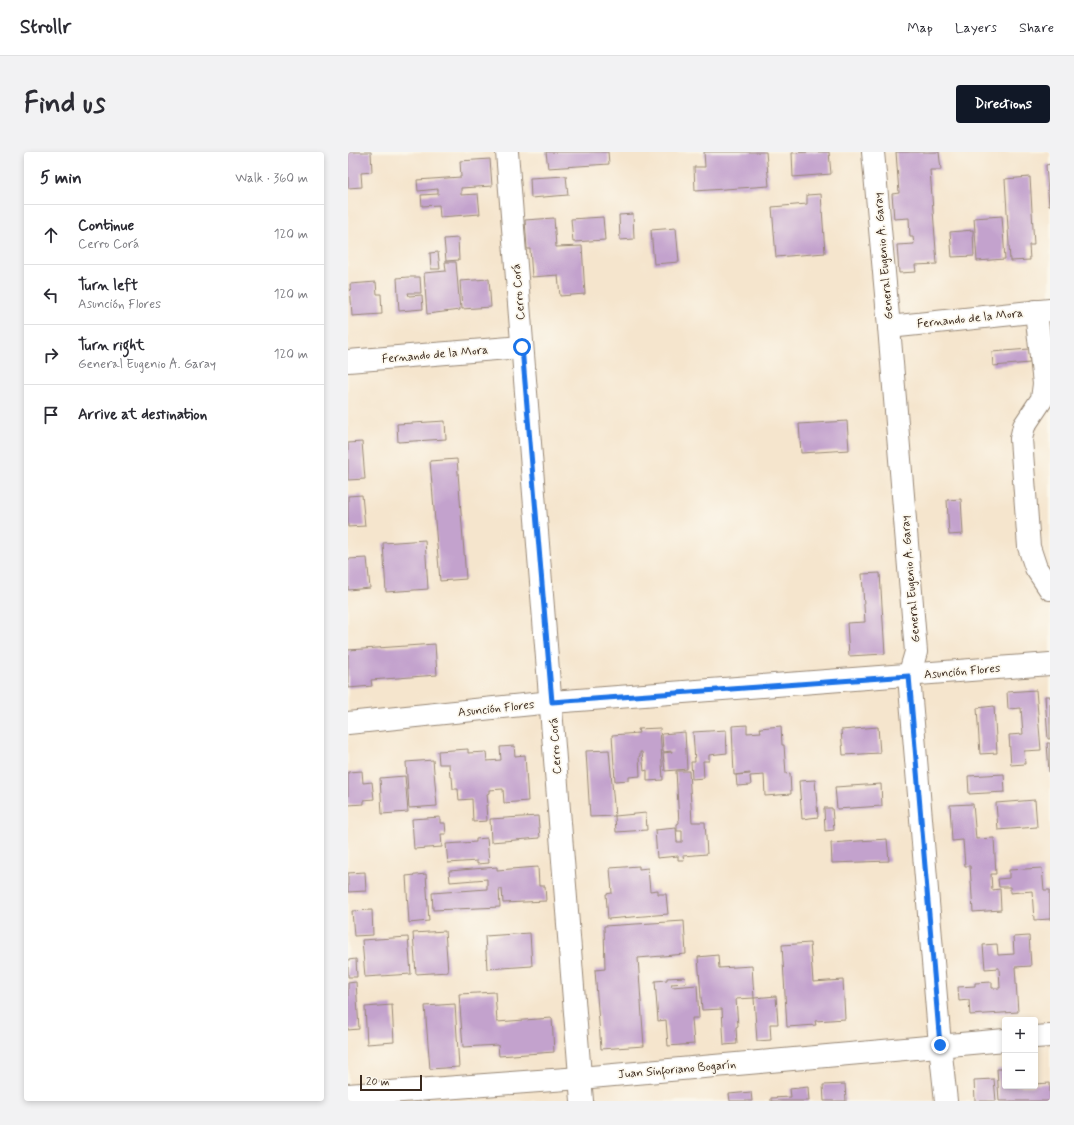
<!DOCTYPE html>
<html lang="en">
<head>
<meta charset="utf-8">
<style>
  :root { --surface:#fff; --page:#f2f2f3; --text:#2b2b33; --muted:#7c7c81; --line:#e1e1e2; --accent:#111827 }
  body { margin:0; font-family:Mynerve,sans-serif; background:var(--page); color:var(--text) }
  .controls { position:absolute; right:12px; bottom:12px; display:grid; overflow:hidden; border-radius:4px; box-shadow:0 2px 6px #0003 }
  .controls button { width:36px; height:36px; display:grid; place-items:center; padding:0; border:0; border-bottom:1px solid var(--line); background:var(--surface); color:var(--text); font:20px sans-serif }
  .scale { position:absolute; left:12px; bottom:10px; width:62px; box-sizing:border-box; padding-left:4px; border:2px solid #3b2a1e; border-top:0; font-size:11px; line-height:14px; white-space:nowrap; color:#3b2a1e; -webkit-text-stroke:3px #fbf7ec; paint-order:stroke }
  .stop { position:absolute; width:12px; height:12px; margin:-9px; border:3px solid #1a73e8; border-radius:50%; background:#fff }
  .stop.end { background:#1a73e8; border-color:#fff; box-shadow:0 1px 4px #0008 }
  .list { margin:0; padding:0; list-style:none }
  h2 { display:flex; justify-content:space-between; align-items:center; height:52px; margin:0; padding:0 16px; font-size:17px }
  h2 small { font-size:13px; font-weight:400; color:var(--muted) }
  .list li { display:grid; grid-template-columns:26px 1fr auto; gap:12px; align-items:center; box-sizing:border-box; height:60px; padding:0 16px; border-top:1px solid var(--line) }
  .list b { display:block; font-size:15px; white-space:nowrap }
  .list p { margin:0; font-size:13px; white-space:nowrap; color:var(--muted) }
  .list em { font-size:13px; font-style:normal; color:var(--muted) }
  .icon { flex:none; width:22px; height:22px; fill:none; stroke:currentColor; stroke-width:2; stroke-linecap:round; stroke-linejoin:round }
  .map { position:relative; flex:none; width:702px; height:949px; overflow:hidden; border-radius:4px }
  header { display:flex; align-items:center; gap:24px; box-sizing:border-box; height:56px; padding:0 20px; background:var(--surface); border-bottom:1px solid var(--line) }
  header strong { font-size:19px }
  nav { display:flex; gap:22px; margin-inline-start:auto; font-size:14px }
  .intro { display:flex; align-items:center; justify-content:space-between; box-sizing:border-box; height:96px; padding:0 24px }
  h1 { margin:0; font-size:28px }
  .button { padding:10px 18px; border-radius:4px; background:var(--accent); color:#fff; font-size:14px; font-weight:700 }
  main { display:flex; gap:24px; padding:0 24px }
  aside { flex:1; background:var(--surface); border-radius:4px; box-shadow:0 2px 6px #0003 }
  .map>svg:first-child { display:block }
  .building { fill:#c3a2cd }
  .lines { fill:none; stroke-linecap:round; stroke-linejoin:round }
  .minor-casing { stroke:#988876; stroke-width:24 }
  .minor { stroke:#fff; stroke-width:22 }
  .route { stroke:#1a73e8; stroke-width:5 }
  .labels { text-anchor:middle; stroke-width:3.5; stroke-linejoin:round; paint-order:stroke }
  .street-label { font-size:12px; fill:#3b2a1e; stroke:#fbf7ec }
</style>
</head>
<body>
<header>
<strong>Strollr</strong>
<nav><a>Map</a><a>Layers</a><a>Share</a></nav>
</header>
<div class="intro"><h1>Find us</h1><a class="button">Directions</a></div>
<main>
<aside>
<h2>5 min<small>Walk · 360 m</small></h2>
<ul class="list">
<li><svg class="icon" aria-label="ahead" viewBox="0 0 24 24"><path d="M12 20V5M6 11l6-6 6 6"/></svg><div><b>Continue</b><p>Cerro Corá</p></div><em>120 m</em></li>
<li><svg class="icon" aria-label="left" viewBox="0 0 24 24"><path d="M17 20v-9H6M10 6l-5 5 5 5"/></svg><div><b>Turn left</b><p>Asunción Flores</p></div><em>120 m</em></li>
<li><svg class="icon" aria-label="right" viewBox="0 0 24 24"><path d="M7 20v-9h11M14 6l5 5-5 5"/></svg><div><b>Turn right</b><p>General Eugenio A. Garay</p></div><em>120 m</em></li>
<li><svg class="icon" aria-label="arrive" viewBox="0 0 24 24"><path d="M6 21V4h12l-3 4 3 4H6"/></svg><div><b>Arrive at destination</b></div></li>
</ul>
</aside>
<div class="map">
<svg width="702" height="949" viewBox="0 0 702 949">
  <rect width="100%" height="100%" fill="#fbf7ec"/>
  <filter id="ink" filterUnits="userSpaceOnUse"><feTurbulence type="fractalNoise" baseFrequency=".025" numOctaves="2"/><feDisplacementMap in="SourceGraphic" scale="8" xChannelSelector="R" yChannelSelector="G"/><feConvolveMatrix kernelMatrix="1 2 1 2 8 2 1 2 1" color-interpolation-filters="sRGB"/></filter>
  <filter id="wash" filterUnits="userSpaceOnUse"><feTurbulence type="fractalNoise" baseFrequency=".012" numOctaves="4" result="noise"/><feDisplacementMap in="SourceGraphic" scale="16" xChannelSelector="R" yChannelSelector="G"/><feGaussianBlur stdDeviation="0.9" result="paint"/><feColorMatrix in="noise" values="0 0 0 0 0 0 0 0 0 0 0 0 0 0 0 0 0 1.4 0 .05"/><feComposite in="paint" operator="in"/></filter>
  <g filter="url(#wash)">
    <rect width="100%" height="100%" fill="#f5e5cd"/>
    <g id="blocks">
      <g class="building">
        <polygon points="0,0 23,0 24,20 13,21 14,35 0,36"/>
        <polygon points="198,0 260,0 261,12 200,16"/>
        <polygon points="356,0 418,0 421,34 347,39 346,15 357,15"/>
        <polygon points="464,0 481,0 483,22 445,25 444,1"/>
        <polygon points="548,0 591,0 593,18 582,18 589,112 567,113 568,120 551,121 549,93 566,92 565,85 562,85 561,66 546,67 544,42 551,41"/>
        <polygon points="142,7 144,34 113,36 113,43 130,42 132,62 92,65 91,53 74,54 73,43 90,42 90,37 70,39 69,28 113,25 112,9"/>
        <polygon points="702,12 702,54 701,54 698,13"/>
        <polygon points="218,24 220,43 183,46 182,26"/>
        <polygon points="682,25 686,93 681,93 682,108 662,109 657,27"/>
        <polygon points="473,42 477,101 428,105 424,55 459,52 459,43"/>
        <polygon points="285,62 286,87 272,88 271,63"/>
        <polygon points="654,64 657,107 629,109 626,66"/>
        <polygon points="255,65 257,88 225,90 223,67"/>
        <polygon points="206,66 208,95 234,94 237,142 212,144 210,123 184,125 182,97 179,97 177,68"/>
        <polygon points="328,76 331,110 306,112 303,78"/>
        <polygon points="625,78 626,104 604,105 602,80"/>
        <polygon points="110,86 111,108 98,109 96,87"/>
        <polygon points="90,100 92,117 83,117 82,101"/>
        <polygon points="97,110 108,110 112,158 79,162 76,121 98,119"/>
        <polygon points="60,125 72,125 73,141 60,141 61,144 74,143 75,157 51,159 49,126"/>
        <polygon points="141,127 143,155 114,157 112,129"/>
        <polygon points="28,130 29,142 33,142 34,162 4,164 2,132"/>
        <polygon points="681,197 682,211 645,214 644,200"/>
        <polygon points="97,269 98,287 50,290 49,272"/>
        <polygon points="499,269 501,298 453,301 451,272"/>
        <polygon points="14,290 17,327 0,328 0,291"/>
        <polygon points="109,307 118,427 92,429 82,309"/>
        <polygon points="14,343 17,374 0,375 0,344"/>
        <polygon points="613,347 615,382 601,383 599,348"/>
        <polygon points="77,388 80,437 38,440 35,391"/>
        <polygon points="19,406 22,436 0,438 0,407"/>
        <polygon points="532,421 537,502 501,504 499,471 517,470 514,422"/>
        <polygon points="87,492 89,523 23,528 24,534 0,536 0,498"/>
        <polygon points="688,538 693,598 676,599 677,612 663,613 661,583 675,582 673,556 660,557 659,540"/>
        <polygon points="697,544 702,544 702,587 700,587"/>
        <polygon points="646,554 649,601 632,602 629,556"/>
        <polygon points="399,573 399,581 413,580 412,576 433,574 434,593 436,593 438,622 442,621 443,642 417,644 416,623 402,624 403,633 389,634 388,623 402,622 402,621 386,623 384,574"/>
        <polygon points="530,575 532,601 495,603 493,578"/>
        <polygon points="312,576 315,628 299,629 299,618 296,619 294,600 292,600 292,604 291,604 292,624 281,625 281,628 267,629 264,583 291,581 290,577"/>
        <polygon points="378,578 379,601 361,603 361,609 355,609 356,626 344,627 343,610 347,610 345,580"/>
        <polygon points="337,580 339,617 317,619 315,601 324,600 324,599 315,600 314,582"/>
        <polygon points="699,591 702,591 702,620 701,620"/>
        <polygon points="166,594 167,604 177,603 180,649 156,651 155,637 141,638 141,641 139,642 140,653 138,653 139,669 125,670 124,647 111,648 110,637 105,637 104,625 102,625 101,612 91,612 90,599 120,597 120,601 138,600 139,609 153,608 152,595"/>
        <polygon points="261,598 267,664 242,665 238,599"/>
        <polygon points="85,608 89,654 61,656 58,610"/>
        <polygon points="14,619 15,631 24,630 26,647 16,648 16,652 0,653 0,620"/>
        <polygon points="328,619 341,619 344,670 357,670 359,702 335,704 336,708 330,708 330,704 309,706 307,678 328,676 329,690 334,690 334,679 329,679 329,672 331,671"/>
        <polygon points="656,622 657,640 621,642 620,624"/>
        <polygon points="57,624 60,660 34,662 32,626"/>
        <polygon points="467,628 470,665 454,667 451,629"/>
        <polygon points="533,632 534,654 489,657 487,635"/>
        <polygon points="687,648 689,675 650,678 648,651"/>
        <polygon points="625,652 628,687 646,686 648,722 643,722 644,738 652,737 653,758 625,760 622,714 617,714 615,688 604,689 602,653"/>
        <polygon points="476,656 484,656 486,678 477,679"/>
        <polygon points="298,661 299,678 268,680 267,664"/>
        <polygon points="190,664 192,686 143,690 142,667"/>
        <polygon points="92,665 92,671 97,671 98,682 93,682 94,695 66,697 64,667"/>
        <polygon points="139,686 141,711 129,712 129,709 100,711 98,692 128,690 128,687"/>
        <polygon points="539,687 541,709 484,711 483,691"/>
        <polygon points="291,714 291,717 300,716 302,739 310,738 310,742 318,742 320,762 260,767 258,742 264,741 262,716"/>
        <polygon points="149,715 149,718 190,715 191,734 197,734 198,749 155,751 154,737 151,737 152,755 85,758 84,741 139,737 139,727 102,730 101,719"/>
        <polygon points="694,716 696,738 702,738 702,767 686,768 684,739 662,741 662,735 651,735 650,727 661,726 661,718"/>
        <polygon points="17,720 18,739 0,740 0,721"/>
        <polygon points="78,722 81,769 61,771 58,724"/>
        <polygon points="24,758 25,783 6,784 4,759"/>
        <polygon points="336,769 338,802 290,806 296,894 253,897 247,818 257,817 256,774"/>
        <polygon points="97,779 100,820 68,822 65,781"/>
        <polygon points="182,781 184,814 139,817 137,784"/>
        <polygon points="681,784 683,814 667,815 670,860 622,863 621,848 611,849 610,835 627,834 627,831 644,830 644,836 652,836 651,816 637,817 635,793 649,792 650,803 666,802 665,785"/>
        <polygon points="60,785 63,822 17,825 14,788"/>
        <polygon points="462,791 465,830 495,828 497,867 467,869 468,873 439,875 434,793"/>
        <polygon points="370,803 371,816 404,814 406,846 388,847 390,874 388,875 389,892 376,893 374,857 354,858 350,805"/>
        <polygon points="8,807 9,825 0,825 0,808"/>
        <polygon points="337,825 338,831 323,832 324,835 349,833 351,866 344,866 346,892 320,894 318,868 310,869 307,829 319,828 319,826"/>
        <polygon points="8,830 11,877 0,878 0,831"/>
        <polygon points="147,840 149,870 204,866 206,900 151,904 150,893 115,895 111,842"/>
        <polygon points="428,844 430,872 422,872 423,888 409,889 406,846"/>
        <polygon points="107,852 111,915 82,917 77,854"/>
        <polygon points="44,853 46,890 19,892 17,855"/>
        <polygon points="649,917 657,917 657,934 687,934 687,932 702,931 702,949 651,949"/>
        <polygon points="646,927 648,949 627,949 626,928"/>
        <polygon points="497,932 498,949 476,949 475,933"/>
        <polygon points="460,935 461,949 423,949 423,946 443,945 442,937"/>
        <polygon points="403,940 404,949 382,949 381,942"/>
      </g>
    </g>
  </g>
  <g filter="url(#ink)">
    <use href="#blocks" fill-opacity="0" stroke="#988876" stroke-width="1"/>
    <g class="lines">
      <defs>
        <g id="minor">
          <polyline points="159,0 234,949"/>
          <polyline points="525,0 541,175 568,500 561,524 592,893 598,949"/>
          <polyline points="688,159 696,232 694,247 676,274 673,287 681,395 688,416 702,437"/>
          <polyline points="541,175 702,158"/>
          <polyline points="0,209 174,195"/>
          <polyline points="0,571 204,550 702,512"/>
          <polyline points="687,885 702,884"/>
          <polyline points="0,943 232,926 657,888"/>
        </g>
      </defs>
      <use href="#minor" class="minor-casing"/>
      <use href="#minor" class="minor"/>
    </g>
  </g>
  <g class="lines" filter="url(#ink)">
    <polyline class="route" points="174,195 204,550 561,524 592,893"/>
  </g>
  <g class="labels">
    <g class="street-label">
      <text transform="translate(535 104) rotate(-95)" y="4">General Eugenio A. Garay</text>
      <text transform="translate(170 140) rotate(-95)" y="4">Cerro Corá</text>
      <text transform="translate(622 166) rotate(-6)" y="4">Fernando de la Mora</text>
      <text transform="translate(87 202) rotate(-5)" y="4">Fernando de la Mora</text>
      <text transform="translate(562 427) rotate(-95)" y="4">General Eugenio A. Garay</text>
      <text transform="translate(614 519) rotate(-5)" y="4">Asunción Flores</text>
      <text transform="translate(148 556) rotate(-6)" y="4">Asunción Flores</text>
      <text transform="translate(207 594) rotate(-94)" y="4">Cerro Corá</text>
      <text transform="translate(329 917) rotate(-5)" y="4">Juan Sinforiano Bogarín</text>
    </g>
  </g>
</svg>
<div class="controls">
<button>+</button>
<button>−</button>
</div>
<div class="scale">20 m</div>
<div class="stop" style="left:174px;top:195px"></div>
<div class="stop end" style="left:592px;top:893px"></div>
</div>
</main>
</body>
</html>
